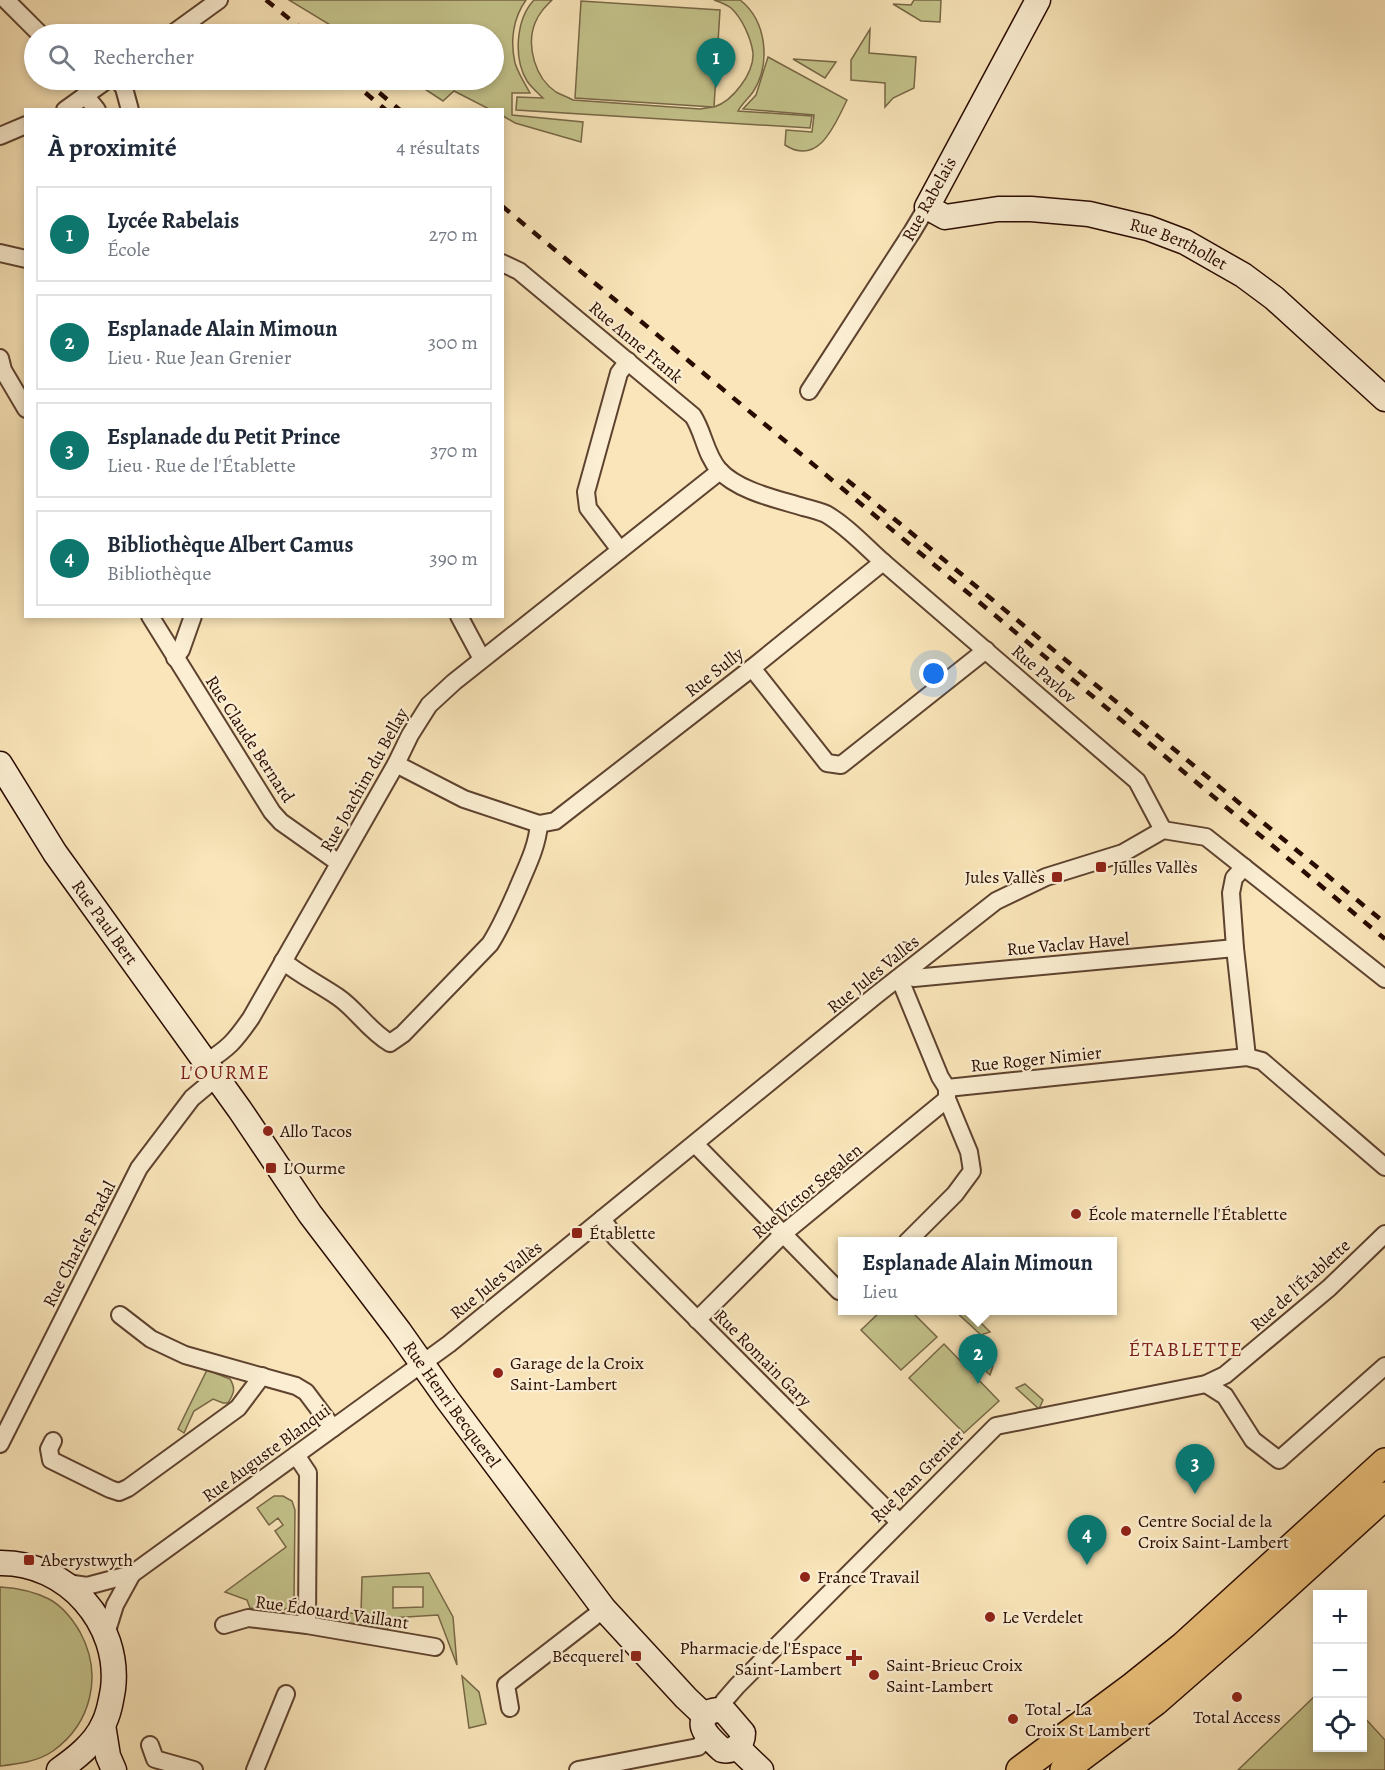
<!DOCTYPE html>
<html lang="fr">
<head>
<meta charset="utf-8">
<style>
  :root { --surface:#fff; --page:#f2f2f3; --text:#1f2937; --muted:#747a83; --line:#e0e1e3; --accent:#0f766e }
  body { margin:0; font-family:Alegreya,serif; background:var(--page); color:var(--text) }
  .controls { position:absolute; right:18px; bottom:18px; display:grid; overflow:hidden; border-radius:0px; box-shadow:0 3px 9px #0003 }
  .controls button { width:54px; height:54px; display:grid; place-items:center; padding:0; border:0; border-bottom:2px solid var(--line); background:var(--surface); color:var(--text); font:30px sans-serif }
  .you { position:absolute; left:934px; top:674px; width:21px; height:21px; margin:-15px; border:4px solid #fff; border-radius:50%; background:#1a73e8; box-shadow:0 0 0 9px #1a73e833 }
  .badge { display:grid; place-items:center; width:39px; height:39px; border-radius:50%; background:var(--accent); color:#fff; font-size:20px; font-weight:700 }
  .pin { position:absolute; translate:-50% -50px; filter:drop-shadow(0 2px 3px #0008) }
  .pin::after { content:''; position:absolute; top:32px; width:21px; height:18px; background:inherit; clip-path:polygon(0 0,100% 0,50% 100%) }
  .popup { position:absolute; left:838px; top:1237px; width:279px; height:78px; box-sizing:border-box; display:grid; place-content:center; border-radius:0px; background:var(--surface); filter:drop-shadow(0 2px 4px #0005); font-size:20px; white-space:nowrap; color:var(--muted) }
  .popup b { font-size:22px; color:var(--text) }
  .popup::after { content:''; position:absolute; left:50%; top:100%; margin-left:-12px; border:12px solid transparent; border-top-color:var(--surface) }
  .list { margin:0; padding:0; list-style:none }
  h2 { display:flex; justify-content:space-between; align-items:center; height:78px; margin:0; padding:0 24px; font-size:26px }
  h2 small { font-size:20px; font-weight:400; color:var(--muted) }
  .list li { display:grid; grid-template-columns:39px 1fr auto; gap:18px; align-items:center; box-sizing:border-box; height:96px; margin:0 12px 12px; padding:0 12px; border:2px solid var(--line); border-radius:0px }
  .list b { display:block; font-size:22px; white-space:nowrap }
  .list p { margin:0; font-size:20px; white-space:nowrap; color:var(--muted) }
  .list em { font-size:20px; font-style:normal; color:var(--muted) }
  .icon { flex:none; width:33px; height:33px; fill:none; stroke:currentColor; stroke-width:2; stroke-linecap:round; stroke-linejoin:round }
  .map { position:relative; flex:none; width:1385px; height:1770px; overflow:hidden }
  .search { position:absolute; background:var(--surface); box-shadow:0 3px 9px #0003; left:24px; top:24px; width:480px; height:66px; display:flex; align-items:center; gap:15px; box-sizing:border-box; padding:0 21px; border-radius:33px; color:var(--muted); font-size:22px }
  .panel { position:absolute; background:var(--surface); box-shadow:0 3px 9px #0003; left:24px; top:108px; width:480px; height:510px; border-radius:0px }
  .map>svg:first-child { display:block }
  .green { fill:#c4c38b; stroke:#776746; stroke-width:1.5; fill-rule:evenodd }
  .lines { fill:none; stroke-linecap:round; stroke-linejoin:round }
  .street-casing { stroke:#5e422f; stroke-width:20 }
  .secondary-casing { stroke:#2a0b01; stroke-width:27 }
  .primary-casing { stroke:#2a0b01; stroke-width:30 }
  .street { stroke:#fbeed2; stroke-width:16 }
  .secondary { stroke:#fbeed2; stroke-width:24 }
  .primary { stroke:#ecc27c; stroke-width:27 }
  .rail { stroke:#2a0b01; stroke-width:4.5; stroke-dasharray:10 10; stroke-linecap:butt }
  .poi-dot { fill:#8f2418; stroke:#fbeed2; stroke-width:2 }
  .labels { text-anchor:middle; stroke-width:4.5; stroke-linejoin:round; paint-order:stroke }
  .street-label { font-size:18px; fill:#2a0b01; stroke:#fbeed2 }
  .poi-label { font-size:18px; fill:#2a0b01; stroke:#fbeed2; text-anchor:start }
  .neighbourhood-label { font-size:20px; letter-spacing:1.5px; fill:#7a1f14; stroke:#fbeed2 }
</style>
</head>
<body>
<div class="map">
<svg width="1385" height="1770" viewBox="0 0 1385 1770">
  <rect width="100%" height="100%" fill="#f9e5b9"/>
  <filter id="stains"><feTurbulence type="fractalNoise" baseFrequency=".00333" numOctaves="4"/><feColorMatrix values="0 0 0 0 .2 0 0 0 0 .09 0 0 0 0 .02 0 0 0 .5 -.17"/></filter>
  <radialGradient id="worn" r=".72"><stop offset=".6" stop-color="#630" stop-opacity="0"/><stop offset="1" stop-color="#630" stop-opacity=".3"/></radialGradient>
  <g class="green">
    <path d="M289,0H526C513,18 510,41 515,63C518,73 525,84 530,93H512V115L583,122L581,142L515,123L503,116L502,110L489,109L454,91L443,101L411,80H494V34H345Z"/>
    <path d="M534,0H552C545,7 539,13 535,23C526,46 535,78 556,92C561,95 568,97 573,100L700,109L713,107L575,98L581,1L720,10L714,107C733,101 754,73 753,53C751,38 742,18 731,8C726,4 719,2 714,0H740C767,21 771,64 753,92C748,99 742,104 738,111L812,116L810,128L516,110L517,97L543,98C538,93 531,87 527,81C513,58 516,19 534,0Z"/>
    <polygon points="914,0 941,0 940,22 921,21 893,4 911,5"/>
    <polygon points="870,29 869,53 916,57 914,88 893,98 885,107 885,83 851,80 851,60"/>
    <path d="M768,57L847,100C835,124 819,167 785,145L786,130L812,132L814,115L743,109L756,95Z"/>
    <polygon points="793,59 836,62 825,78"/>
    <polygon points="881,1311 911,1311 937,1337 901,1370 861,1330"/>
    <polygon points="955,1311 969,1311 990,1332 981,1335"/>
    <polygon points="944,1344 999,1401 964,1433 909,1378"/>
    <polygon points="971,1345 993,1366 990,1375 961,1347"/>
    <path d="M207,1370L230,1379C236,1389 234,1393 228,1403H223L213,1399L194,1411L184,1433L178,1429Z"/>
    <polygon points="1025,1384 1043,1400 1039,1409 1016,1388"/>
    <path d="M274,1496H283L292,1501L295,1510L294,1599C288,1618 265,1610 250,1608L247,1600L225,1592L286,1547L275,1531L283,1525L278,1518L269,1525L257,1508Z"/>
    <path d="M429,1573L453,1617L457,1665L438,1615L390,1618L387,1631L319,1619L315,1616V1613H361L362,1577ZM393,1587H423V1607L393,1608Z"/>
    <path d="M0,1587C18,1588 33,1591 49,1599C62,1606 73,1620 80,1632C103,1674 92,1723 53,1751C37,1762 18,1764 0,1766Z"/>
    <polygon points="462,1676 479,1692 486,1724 469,1728"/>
    <polygon points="1317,1694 1318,1748 1362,1748 1363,1716 1385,1740 1385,1770 1238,1770"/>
  </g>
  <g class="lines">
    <defs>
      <g id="street">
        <polyline points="6,0 40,34"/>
        <polyline points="172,34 219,0"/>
        <polyline points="118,80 124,88 130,110"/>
        <polyline points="85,95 97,110"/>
        <polyline points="65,110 107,80"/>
        <polyline points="0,136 26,125"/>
        <polyline points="0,253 26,259"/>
        <polyline points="0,358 3,370 26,409"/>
        <polyline points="809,391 912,232 927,207"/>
        <polyline points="620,550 588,508 586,492 619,373 628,361"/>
        <polyline points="883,562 1137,781 1163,830"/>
        <polyline points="150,616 272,812 281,822 339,863"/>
        <polyline points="459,616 482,659"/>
        <polyline points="175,658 181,650 193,616"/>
        <polyline points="752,668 827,763 841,765 986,650"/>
        <path d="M396,764L464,799L539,824L555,821L752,668L883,562C865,546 847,526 826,514C819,511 811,509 803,507C777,499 738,491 719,470C705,454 704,433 693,416L519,271L502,263"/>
        <polyline points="1244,867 1234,878 1231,893 1235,948 1247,1057"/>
        <path d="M283,961C300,975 319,984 338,997C357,1010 369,1031 390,1043L403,1034L490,944C501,927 509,908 517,890C526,868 537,848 539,824"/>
        <polyline points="909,970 914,978 1235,948"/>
        <polyline points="897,979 903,987 940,1077 947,1088 1247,1057 1262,1061 1385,1167"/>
        <path d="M205,1063C229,1048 235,1041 251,1018L396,764L410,735L429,705L454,682L720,471"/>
        <polyline points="695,1144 839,1291 843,1292"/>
        <polyline points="602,1219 616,1238 899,1522"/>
        <polyline points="907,1242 955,1194 972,1171 969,1152 947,1099 947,1089"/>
        <polyline points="120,1315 151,1339 185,1355 296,1386 306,1392 333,1428"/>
        <polyline points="697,1320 784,1233 947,1099"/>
        <polyline points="1206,1384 1225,1396 1253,1440 1279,1460 1385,1366"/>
        <polyline points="53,1441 49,1449 51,1460 110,1489 119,1492 128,1488 238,1408 262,1376"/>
        <polyline points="0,1444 139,1168 192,1098 216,1078"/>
        <polyline points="296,1455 308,1473 307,1625"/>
        <polyline points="67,1583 87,1586 132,1574 449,1344 875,996 996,901 1046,877 1123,853 1163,830 1206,837 1385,979"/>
        <polyline points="224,1625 248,1618 307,1625 435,1647"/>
        <polyline points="106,1634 115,1605 132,1574"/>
        <polyline points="510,1708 506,1685 604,1609"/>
        <polyline points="720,1710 724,1701 737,1686 996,1426 1206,1384 1225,1375 1329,1288 1385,1234"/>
        <polyline points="150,1745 155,1759 194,1770"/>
        <polyline points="255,1770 286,1694"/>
        <polyline points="578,1770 698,1747 709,1736"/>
      </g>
      <g id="secondary">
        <path id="s1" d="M1038,0L927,207L945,217L998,209H1031L1089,214L1148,228L1185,242L1243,275L1274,298L1385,399"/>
        <path id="s2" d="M0,764L55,853L240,1110L310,1214L399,1331L447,1399L604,1609L686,1698L705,1716"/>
        <path d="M0,1563C67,1562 121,1624 113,1689C111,1701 109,1714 103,1725C94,1744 76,1758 59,1770"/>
        <path d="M720,1710L725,1712L743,1733C743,1745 734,1752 722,1750C714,1742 698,1730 704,1718C707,1712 713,1710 720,1710Z"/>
        <polyline points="103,1725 108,1756 114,1770"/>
        <polyline points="737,1747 761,1770"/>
      </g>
      <g id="primary">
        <polyline points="1020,1770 1133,1686 1183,1646 1385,1462"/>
        <polyline points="1064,1770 1155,1702 1242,1626 1385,1496"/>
      </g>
    </defs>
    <use href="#street" class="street-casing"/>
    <use href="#secondary" class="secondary-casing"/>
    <use href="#primary" class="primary-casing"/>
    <use href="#street" class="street"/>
    <use href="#secondary" class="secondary"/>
    <use href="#primary" class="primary"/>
    <g class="rail">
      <polyline points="266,0 308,34"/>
      <polyline points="350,80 386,110"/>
      <polyline points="364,80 400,110"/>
      <polyline points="502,206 1385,939"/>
      <polyline points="847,480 1385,923"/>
    </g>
  </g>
  <g class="poi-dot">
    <rect x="1095" y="861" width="12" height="12" rx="3"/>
    <rect x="1051" y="871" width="12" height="12" rx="3"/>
    <circle cx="268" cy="1131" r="6"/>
    <rect x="265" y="1162" width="12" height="12" rx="3"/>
    <circle cx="1076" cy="1214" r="6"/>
    <rect x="571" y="1227" width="12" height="12" rx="3"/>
    <circle cx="498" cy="1373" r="6"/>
    <circle cx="1126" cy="1531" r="6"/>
    <rect x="23" y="1554" width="12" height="12" rx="3"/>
    <circle cx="805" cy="1577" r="6"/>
    <circle cx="990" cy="1617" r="6"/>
    <rect x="630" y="1650" width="12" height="12" rx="3"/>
    <path d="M851 1649h6v6h6v6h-6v6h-6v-6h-6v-6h6z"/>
    <circle cx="874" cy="1675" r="6"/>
    <circle cx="1237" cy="1697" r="6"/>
    <circle cx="1013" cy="1719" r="6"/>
  </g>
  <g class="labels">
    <g class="street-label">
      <text transform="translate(929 199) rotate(-61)" y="6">Rue Rabelais</text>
      <text dy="6" stroke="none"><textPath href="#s1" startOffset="495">Rue Berthollet</textPath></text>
      <text transform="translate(636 342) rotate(40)" y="6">Rue Anne Frank</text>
      <text transform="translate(714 672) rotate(-38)" y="6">Rue Sully</text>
      <text transform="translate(1044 674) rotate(41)" y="6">Rue Pavlov</text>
      <text transform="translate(250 739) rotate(57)" y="6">Rue Claude Bernard</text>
      <text transform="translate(364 780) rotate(-61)" y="6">Rue Joachim du Bellay</text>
      <text dy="6" stroke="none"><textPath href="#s2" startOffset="190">Rue Paul Bert</textPath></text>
      <text transform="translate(1068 944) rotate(-5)" y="6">Rue Vaclav Havel</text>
      <text transform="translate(873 974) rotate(-39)" y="6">Rue Jules Vallès</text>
      <text transform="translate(1036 1059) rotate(-6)" y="6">Rue Roger Nimier</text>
      <text transform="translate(807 1191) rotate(-40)" y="6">Rue Victor Segalen</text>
      <text transform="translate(79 1244) rotate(-63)" y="6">Rue Charles Pradal</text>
      <text transform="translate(496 1280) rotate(-39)" y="6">Rue Jules Vallès</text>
      <text transform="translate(1300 1285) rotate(-42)" y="6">Rue de l'Établette</text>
      <text transform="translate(763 1358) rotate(45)" y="6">Rue Romain Gary</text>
      <text dy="6" stroke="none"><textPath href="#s2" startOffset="784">Rue Henri Becquerel</textPath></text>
      <text transform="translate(266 1453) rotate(-36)" y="6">Rue Auguste Blanqui</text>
      <text transform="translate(917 1476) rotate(-45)" y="6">Rue Jean Grenier</text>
      <text transform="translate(332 1612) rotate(8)" y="6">Rue Édouard Vaillant</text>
    </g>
    <g class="poi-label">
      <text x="1113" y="873">Julles Vallès</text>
      <text x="1045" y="883" text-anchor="end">Jules Vallès</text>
      <text x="280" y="1137">Allo Tacos</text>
      <text x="283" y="1174">L'Ourme</text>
      <text x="1088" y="1220">École maternelle l'Établette</text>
      <text x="589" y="1239">Établette</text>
      <text x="510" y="1369">Garage de la Croix<tspan x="510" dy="21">Saint-Lambert</tspan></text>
      <text x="1138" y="1527">Centre Social de la<tspan x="1138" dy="21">Croix Saint-Lambert</tspan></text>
      <text x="41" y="1566">Aberystwyth</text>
      <text x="817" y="1583">France Travail</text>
      <text x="1002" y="1623">Le Verdelet</text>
      <text x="842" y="1654" text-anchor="end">Pharmacie de l'Espace<tspan x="842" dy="21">Saint-Lambert</tspan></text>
      <text x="624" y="1662" text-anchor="end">Becquerel</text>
      <text x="886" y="1671">Saint-Brieuc Croix<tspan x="886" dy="21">Saint-Lambert</tspan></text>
      <text x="1025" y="1715">Total - La<tspan x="1025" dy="21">Croix St Lambert</tspan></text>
      <text x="1237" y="1723" text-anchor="middle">Total Access</text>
    </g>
    <g class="neighbourhood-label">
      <text x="225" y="1079">L'OURME</text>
      <text x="1186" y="1356">ÉTABLETTE</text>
    </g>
  </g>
  <rect width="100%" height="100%" filter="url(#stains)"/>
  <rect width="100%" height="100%" fill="url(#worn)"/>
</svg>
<div class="controls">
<button>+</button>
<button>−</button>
<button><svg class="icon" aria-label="locate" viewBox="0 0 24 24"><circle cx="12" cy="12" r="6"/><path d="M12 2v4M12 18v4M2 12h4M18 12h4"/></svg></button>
</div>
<div class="you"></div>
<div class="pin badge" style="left:716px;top:88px">1</div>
<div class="pin badge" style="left:978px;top:1384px">2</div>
<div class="popup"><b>Esplanade Alain Mimoun</b>Lieu</div>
<div class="pin badge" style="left:1195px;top:1494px">3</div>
<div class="pin badge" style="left:1087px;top:1565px">4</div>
<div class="search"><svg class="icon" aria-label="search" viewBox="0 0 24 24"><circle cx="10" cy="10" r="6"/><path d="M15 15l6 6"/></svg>Rechercher</div>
<section class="panel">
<h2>À proximité<small>4 résultats</small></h2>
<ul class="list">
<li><span class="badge">1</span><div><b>Lycée Rabelais</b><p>École</p></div><em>270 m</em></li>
<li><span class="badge">2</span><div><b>Esplanade Alain Mimoun</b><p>Lieu · Rue Jean Grenier</p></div><em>300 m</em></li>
<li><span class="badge">3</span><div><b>Esplanade du Petit Prince</b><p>Lieu · Rue de l'Établette</p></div><em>370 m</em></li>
<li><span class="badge">4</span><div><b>Bibliothèque Albert Camus</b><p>Bibliothèque</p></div><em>390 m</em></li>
</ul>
</section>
</div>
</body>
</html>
